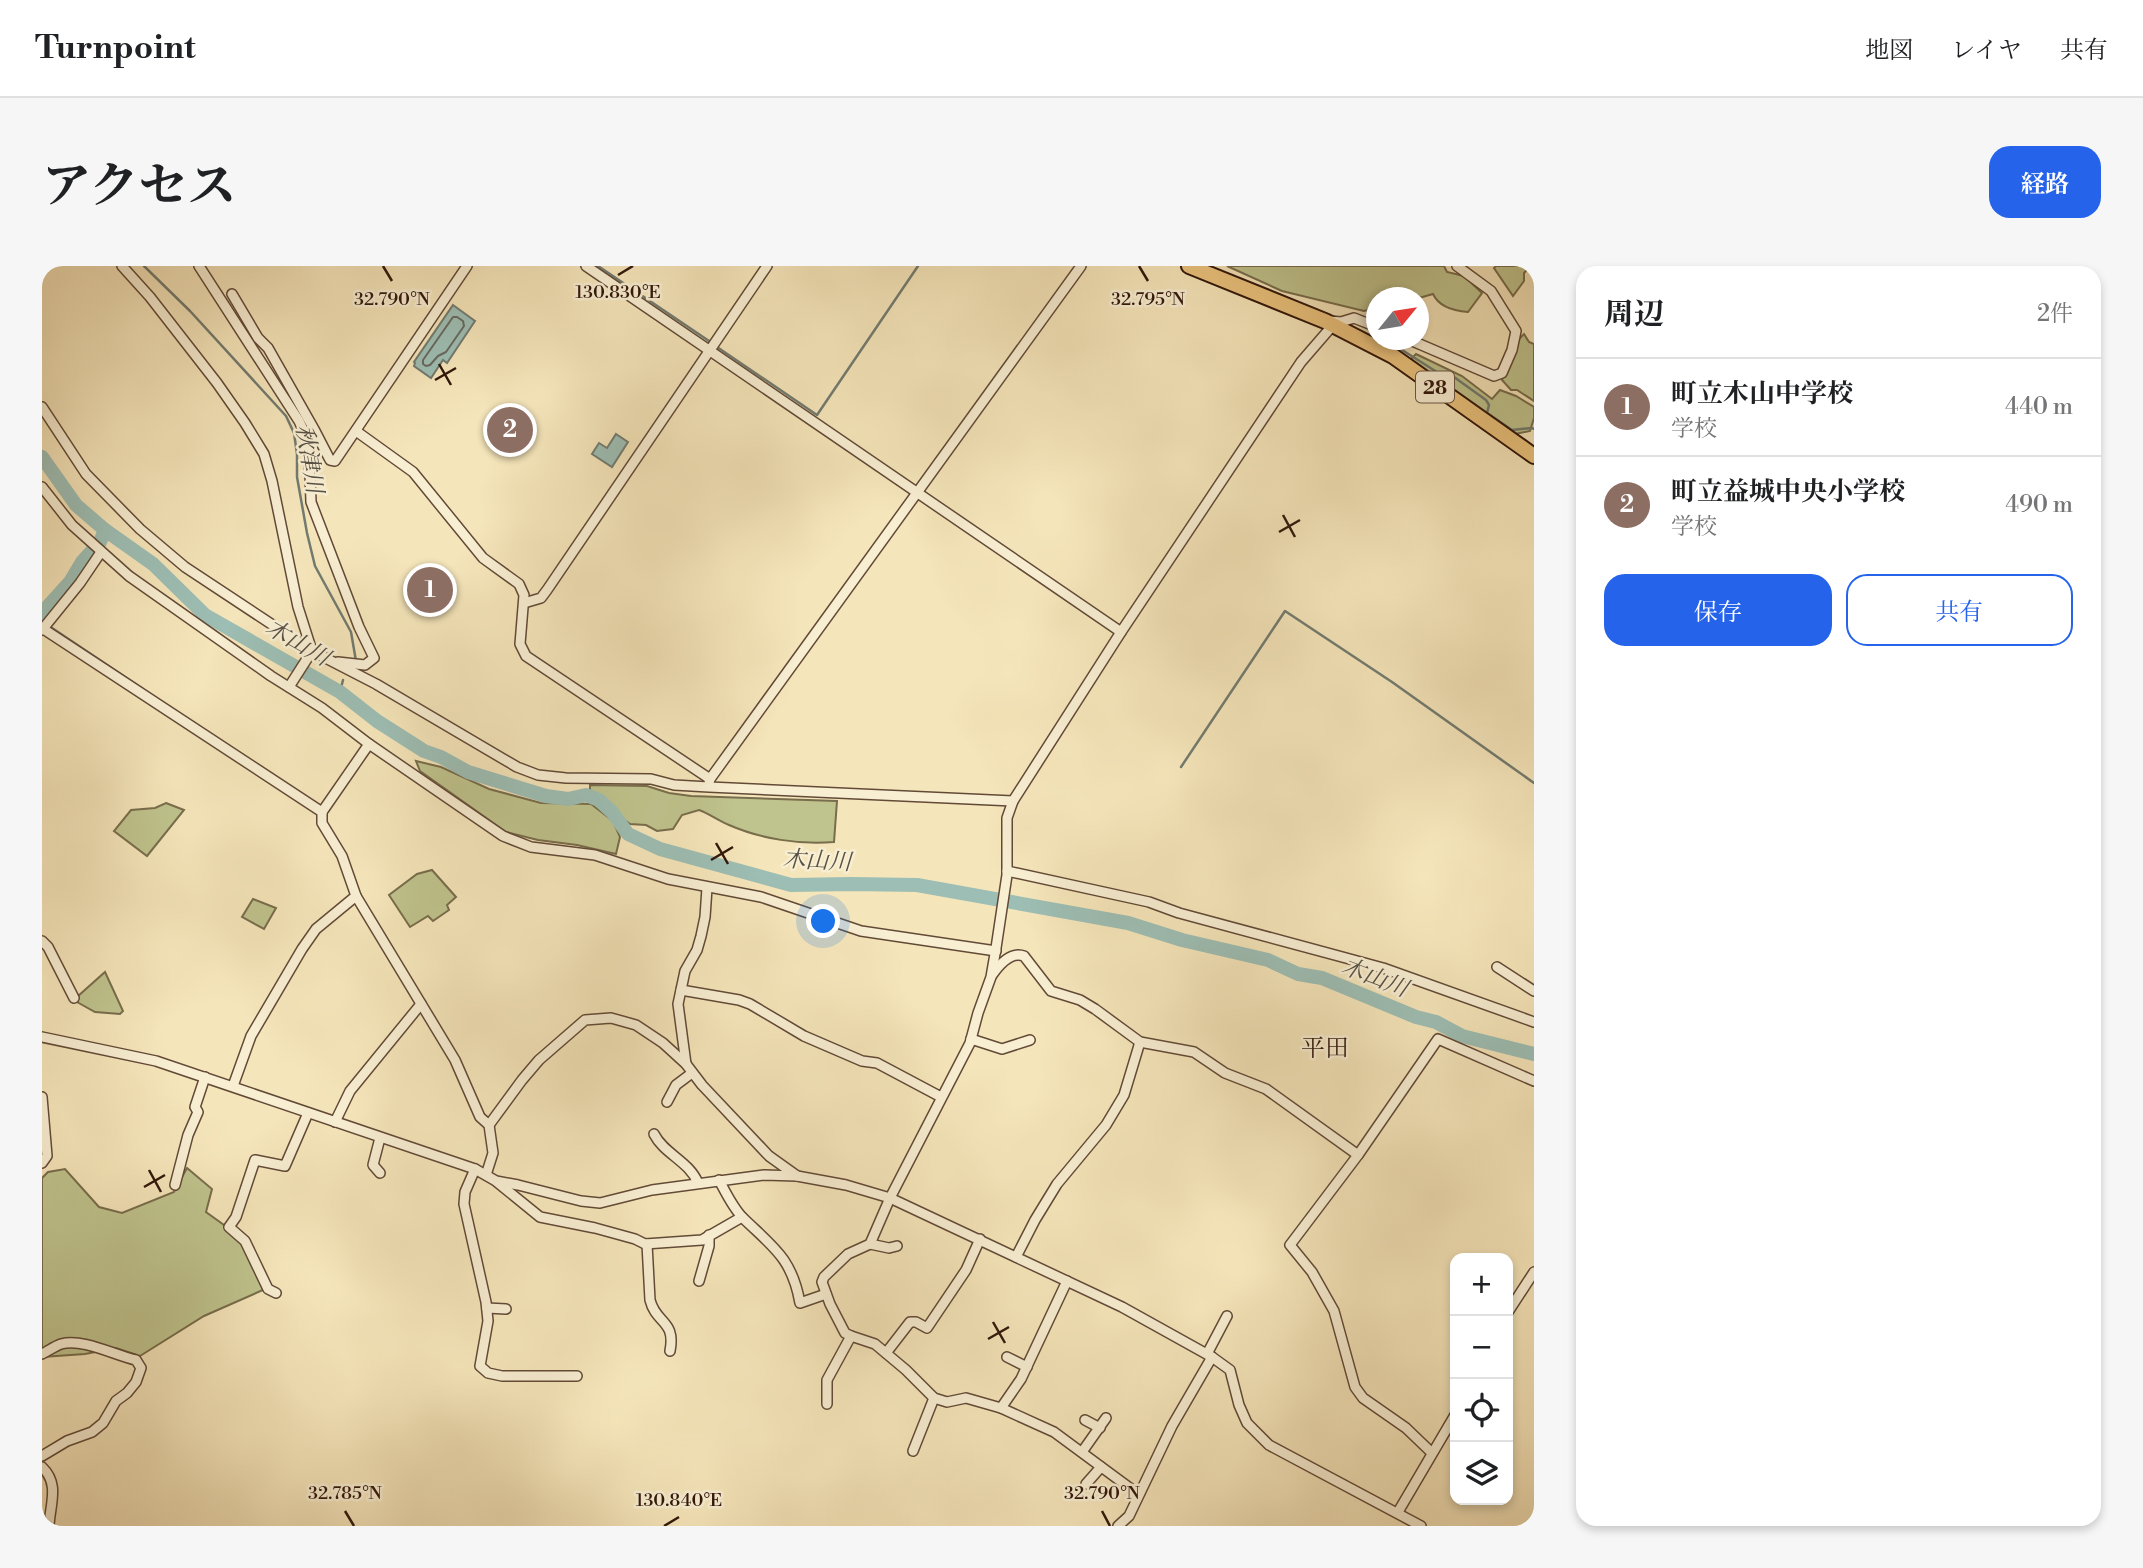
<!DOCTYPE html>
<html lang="ja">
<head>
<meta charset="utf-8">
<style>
  :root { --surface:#fff; --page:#f6f6f6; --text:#202124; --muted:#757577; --line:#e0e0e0; --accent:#2563eb }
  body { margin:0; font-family:"Libre Bodoni","Noto Serif JP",serif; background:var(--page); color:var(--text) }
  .controls { position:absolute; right:21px; bottom:21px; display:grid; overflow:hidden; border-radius:14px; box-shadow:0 4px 10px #0003 }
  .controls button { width:63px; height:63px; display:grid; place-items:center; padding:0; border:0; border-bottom:2px solid var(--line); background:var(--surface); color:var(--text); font:35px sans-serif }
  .compass { position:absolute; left:1324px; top:21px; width:63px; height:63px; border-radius:50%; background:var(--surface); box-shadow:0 4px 10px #0003; rotate:60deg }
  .you { position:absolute; left:782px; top:656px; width:24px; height:24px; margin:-18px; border:5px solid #fff; border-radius:50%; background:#1a73e8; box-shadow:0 0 0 10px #1a73e833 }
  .badge { display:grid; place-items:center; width:46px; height:46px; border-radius:50%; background:var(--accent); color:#fff; font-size:23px; font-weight:700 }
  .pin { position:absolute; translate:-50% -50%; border:4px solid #fff; box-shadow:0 2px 7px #0006 }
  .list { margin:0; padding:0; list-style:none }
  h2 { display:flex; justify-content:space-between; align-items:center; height:91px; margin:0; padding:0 28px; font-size:30px }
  h2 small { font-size:23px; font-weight:400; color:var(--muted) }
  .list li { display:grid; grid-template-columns:46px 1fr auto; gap:21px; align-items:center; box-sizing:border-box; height:98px; padding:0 28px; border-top:2px solid var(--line) }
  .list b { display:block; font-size:26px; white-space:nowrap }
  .list p { margin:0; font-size:23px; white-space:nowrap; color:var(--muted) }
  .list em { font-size:23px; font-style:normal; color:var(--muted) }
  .actions { display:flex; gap:14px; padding:21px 28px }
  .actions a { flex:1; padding:16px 0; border:2px solid var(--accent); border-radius:21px; text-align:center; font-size:24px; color:var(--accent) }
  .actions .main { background:var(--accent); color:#fff }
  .icon { flex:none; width:38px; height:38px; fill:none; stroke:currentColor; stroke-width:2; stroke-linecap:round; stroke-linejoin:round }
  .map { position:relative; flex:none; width:1492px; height:1260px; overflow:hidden; border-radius:21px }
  header { display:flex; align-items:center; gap:42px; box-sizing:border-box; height:98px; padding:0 35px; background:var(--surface); border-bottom:2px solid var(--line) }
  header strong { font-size:33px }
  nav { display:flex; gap:38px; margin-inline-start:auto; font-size:24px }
  .intro { display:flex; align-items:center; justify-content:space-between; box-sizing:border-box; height:168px; padding:0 42px }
  h1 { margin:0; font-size:49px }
  .button { padding:18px 32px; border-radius:21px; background:var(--accent); color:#fff; font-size:24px; font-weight:700 }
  main { display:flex; gap:42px; padding:0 42px }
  aside { flex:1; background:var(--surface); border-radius:21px; box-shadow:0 4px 10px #0003 }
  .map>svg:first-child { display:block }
  .green { fill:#bfc38d; stroke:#786d4c; stroke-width:2 }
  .water { fill:#9dbeb4; stroke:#727b70; stroke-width:2 }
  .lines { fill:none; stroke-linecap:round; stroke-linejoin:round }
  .shore { stroke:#676a60; stroke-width:2 }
  .stream { stroke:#727b70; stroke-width:2.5 }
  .river { stroke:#9dbeb4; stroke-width:14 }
  .street-casing { stroke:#624a37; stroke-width:12 }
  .primary-casing { stroke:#31170b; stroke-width:18 }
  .street { stroke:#f8eed2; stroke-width:9 }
  .primary { stroke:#eac27d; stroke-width:14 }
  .ticks { fill:none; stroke:#31170b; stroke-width:2.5 }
  .labels { text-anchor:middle; stroke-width:5; stroke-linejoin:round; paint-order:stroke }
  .shield { fill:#f8eed2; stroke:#6d5847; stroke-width:2 }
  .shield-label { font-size:19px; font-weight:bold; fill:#31170b }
  .water-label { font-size:23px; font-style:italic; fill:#575146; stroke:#f8eed2 }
  .quarter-label { font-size:24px; fill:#31170b; stroke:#f8eed2 }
  .ticks-label { font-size:18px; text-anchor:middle; fill:#31170b; stroke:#f8eed2; stroke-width:5; stroke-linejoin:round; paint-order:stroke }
</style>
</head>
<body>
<header>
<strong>Turnpoint</strong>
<nav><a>地図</a><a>レイヤ</a><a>共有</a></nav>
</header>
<div class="intro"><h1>アクセス</h1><a class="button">経路</a></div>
<main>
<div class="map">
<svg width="1492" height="1260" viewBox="0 0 1492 1260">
  <rect width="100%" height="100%" fill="#f5e5ba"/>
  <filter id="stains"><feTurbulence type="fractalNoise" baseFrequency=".00286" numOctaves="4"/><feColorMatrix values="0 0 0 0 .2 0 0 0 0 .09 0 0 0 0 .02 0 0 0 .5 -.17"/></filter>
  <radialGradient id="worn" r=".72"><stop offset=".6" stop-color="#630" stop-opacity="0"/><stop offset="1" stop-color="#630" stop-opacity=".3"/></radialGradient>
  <g class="green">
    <path d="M1185,0H1402L1405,6L1422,10L1440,27L1426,46C1413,45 1397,41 1391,28L1377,32H1335L1334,42L1322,45L1240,25Z"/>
    <polygon points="1454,0 1489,0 1482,7 1482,15 1471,30 1452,2"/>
    <polygon points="1482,68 1487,76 1492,78 1492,135 1475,124 1469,124 1460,114 1477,73"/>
    <polygon points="1374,88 1420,110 1450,133 1458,124 1474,130 1492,141 1492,152 1488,165 1473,168 1368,94"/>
    <polygon points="374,495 399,501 447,523 499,537 549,538 571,555 578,571 574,588 535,579 496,574 464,566 378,505"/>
    <path d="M548,519L605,520L627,527L649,530L795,535L792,576C758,579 719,573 687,559C677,555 668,548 657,544L640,549L631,563L615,565L604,559L588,558L577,550L568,537L548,524Z"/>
    <polygon points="124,537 142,544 105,590 72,565 89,544 113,542"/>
    <polygon points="390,604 414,631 405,639 407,644 391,655 386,650 368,661 347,629 375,608"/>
    <polygon points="211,633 234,642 222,663 200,651"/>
    <polygon points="63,706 81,745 78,748 53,746 35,736 35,731"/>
    <polygon points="145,902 170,923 164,946 182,959 204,981 221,1024 162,1050 98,1090 74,1082 43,1088 0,1091 0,912 6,906 23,903 57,941 80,947 132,926"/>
  </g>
  <g class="water">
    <polygon points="411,39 433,55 405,97 401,94 389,112 372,100 373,97 372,96"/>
    <polygon points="574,168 586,176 570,201 550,188 557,177 565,182"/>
  </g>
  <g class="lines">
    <polygon class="shore" points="411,51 415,51 421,55 422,60 404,86 396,90 388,99 384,100 381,98 381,94"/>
    <g class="stream">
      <polyline points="102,0 148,45 244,150 252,167 255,188 255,211 265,267 273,300 309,366 314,395"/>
      <polyline points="556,0 670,77"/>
      <polyline points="675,81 775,149 876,0"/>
      <polyline points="1357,82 1398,108 1405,106 1444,134 1447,139 1445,147 1470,164 1490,162 1492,163"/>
      <polyline points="10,362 101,423"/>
      <polyline points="298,426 301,414"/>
      <polyline points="1139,501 1243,345 1350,416 1492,517"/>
    </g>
    <g class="river">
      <polyline points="0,191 34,239 63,264 111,298 163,349 298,426 335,455 382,485 399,491 426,506 504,530 526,533 544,529 557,534 570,546 586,568 618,583 749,619 809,618 875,619 1086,657 1140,674 1226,694 1256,708 1280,712 1374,751 1394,756 1420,770 1492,788"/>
      <polyline points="0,347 28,316 40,296 58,276 63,264"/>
    </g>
    <defs>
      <g id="street">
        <polyline points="80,0 108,31 175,117 203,157 222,188 230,215 256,341 270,385 247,421"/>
        <polyline points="157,0 257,155 263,168 268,207 269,236 317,361 332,392 323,399 296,396"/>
        <polyline points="544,0 1079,366"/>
        <polyline points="190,28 216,72 226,82 273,165 288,194 293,195 425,0"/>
        <polyline points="1288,55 1299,56 1312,52 1335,61"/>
        <polyline points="1368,74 1452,110 1460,107 1470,84 1474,65 1449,25 1415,0"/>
        <polyline points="0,141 44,208 98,263 143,301 270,385 334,418 475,501 496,509 524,512 609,513 632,519 667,521 971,535"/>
        <polyline points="314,165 371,206 441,292 477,318 482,329 478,378 484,390 668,513 667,517"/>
        <polyline points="0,221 30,259 87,310 229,410 280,442 327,478 461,570 489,581 553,589 626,613 719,631 819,665 954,685"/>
        <polyline points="482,337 499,332 505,324 725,0"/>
        <polyline points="0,362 280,546 280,557 300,590 314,630 274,663 260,683 209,770 191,820"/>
        <polyline points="0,364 38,317 59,286"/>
        <polyline points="668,513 1039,0"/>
        <polyline points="280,546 327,478"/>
        <polyline points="965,605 1107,636 1137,647 1341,702 1492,756"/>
        <polyline points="314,630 413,794 438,851 447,859 451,887 444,909"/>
        <polyline points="0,675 6,681 32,732"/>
        <polyline points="1455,701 1492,725"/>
        <path d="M950,709C957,699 969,685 982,690L1009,725L1038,734L1053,743L1098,776L1152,786L1183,807L1224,823L1316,889"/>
        <polyline points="639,724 697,734 708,738 762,770 820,795 835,797 899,831"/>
        <polyline points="0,771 114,795 433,903 454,915 476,919 539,935 558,937 610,924 722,909 755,910 804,919 848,932 1080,1041 1170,1091 1188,1104 1197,1139 1205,1157 1227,1179 1379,1260"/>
        <polyline points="929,773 960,783 988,774"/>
        <polyline points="644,798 636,738 643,705 655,684 659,670 663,651 665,622"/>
        <polyline points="0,831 5,890 0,897"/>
        <polyline points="625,836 634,819 650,807"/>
        <polyline points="293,856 308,825 379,738"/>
        <polyline points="447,859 480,814 497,794 543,754 569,752 594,759 621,777 644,798 660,819 727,890 755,910"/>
        <path d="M612,868C622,888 647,895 656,917"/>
        <polyline points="338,872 331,899 338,907"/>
        <polyline points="433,903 423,926 422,938 444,1036 446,1055 438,1100 446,1107 460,1110 535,1110"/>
        <path d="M677,914C684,927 691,942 701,952C731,981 750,992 758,1037L784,1028"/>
        <polyline points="455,916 498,951 553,962 593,973 603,978 660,974 700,951"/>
        <polyline points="133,919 146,869 156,846 153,841 163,811"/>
        <path d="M605,978L608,1034C614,1058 634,1054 628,1085"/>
        <polyline points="828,978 847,982 855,980"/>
        <polyline points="974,991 993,954 1015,918 1064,859 1082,829 1098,776"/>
        <polyline points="657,1015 667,980 667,969"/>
        <polyline points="234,1027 226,1023 203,975 187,961 194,951 213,894 243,900 266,847"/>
        <polyline points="445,1042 464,1043"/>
        <polyline points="1466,1046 1492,1006"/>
        <polyline points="844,1087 868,1056 874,1056 885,1062 924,1004 938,973"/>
        <path d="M0,1088C6,1085 13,1080 19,1078C41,1072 72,1089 94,1094L99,1102L94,1116L85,1127L74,1135L61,1157L50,1166L25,1175L0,1190"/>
        <polyline points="1165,1088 1185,1050"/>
        <polyline points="965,1091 985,1101"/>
        <polyline points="785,1138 785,1114 809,1070"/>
        <polyline points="959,1142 979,1113 1025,1015"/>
        <polyline points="1043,1154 1058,1162"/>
        <polyline points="871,1185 892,1132"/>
        <polyline points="1040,1186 1064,1152"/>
        <polyline points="1390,1187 1364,1162 1321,1132 1313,1121 1292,1045 1270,1006 1248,979 1316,889 1396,773 1492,815"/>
        <path d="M0,1201C18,1218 8,1238 7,1260"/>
        <polyline points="1044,1218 1059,1201"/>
        <polyline points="1096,1228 1012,1166 959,1142 924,1132 905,1136 892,1132 864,1104 833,1078 809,1070 803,1067 788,1038 780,1016 782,1011 806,988 828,978 848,932 928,777 936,747 949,711 954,682 965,609 965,552 971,535 1079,366 1259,96 1291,59"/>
        <polyline points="1356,1246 1413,1149"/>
        <polyline points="1076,1260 1087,1250 1130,1160 1170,1091"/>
      </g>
      <polyline id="primary" points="1147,0 1283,55 1351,90 1492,190"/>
    </defs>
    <use href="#street" class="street-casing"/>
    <use href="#primary" class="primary-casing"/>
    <use href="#street" class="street"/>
    <use href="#primary" class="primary"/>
  </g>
  <path class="ticks" d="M341,0L350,15M1097,0L1106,15M576,9L591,0M397,98L409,119M393,114L414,102M1241,249L1253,271M1237,266L1258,254M674,577L686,598M669,594L691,581M107,904L119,926M102,921L123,909M951,1056L963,1077M946,1073L967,1061M303,1245L312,1260M1060,1245L1068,1260M622,1260L637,1251"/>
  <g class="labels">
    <rect class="shield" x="1374" y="105.5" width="38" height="31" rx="5"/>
    <g class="shield-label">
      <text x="1393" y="128">28</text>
    </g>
    <g class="water-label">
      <text transform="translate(268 193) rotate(80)" y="8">秋津川</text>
      <text transform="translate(256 376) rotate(30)" y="8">木山川</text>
      <text transform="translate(775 594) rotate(3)" y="8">木山川</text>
      <text transform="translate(1333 711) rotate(21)" y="8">木山川</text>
    </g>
    <g class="quarter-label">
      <text x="1283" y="790">平田</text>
    </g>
  </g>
  <g class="ticks-label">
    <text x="576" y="32">130.830°E</text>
    <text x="350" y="39">32.790°N</text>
    <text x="1106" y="39">32.795°N</text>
    <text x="303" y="1233">32.785°N</text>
    <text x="1060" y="1233">32.790°N</text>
    <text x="637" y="1240">130.840°E</text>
  </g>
  <rect width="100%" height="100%" filter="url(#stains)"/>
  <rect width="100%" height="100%" fill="url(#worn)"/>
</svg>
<div class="controls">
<button>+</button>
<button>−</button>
<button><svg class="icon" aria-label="locate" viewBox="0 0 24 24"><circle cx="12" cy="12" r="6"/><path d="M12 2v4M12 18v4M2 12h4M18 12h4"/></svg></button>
<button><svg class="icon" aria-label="layers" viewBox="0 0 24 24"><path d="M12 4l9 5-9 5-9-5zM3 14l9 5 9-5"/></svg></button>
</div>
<svg class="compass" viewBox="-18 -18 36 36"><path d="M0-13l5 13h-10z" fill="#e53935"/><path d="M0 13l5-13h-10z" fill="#757577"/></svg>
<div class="you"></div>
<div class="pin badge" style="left:388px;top:324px;background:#8d6e63">1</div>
<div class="pin badge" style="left:468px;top:164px;background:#8d6e63">2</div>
</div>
<aside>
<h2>周辺<small>2件</small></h2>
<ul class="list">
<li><span class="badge" style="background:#8d6e63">1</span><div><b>町立木山中学校</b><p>学校</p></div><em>440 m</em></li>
<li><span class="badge" style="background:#8d6e63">2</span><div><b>町立益城中央小学校</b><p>学校</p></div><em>490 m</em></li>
</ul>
<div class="actions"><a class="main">保存</a><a>共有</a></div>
</aside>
</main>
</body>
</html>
